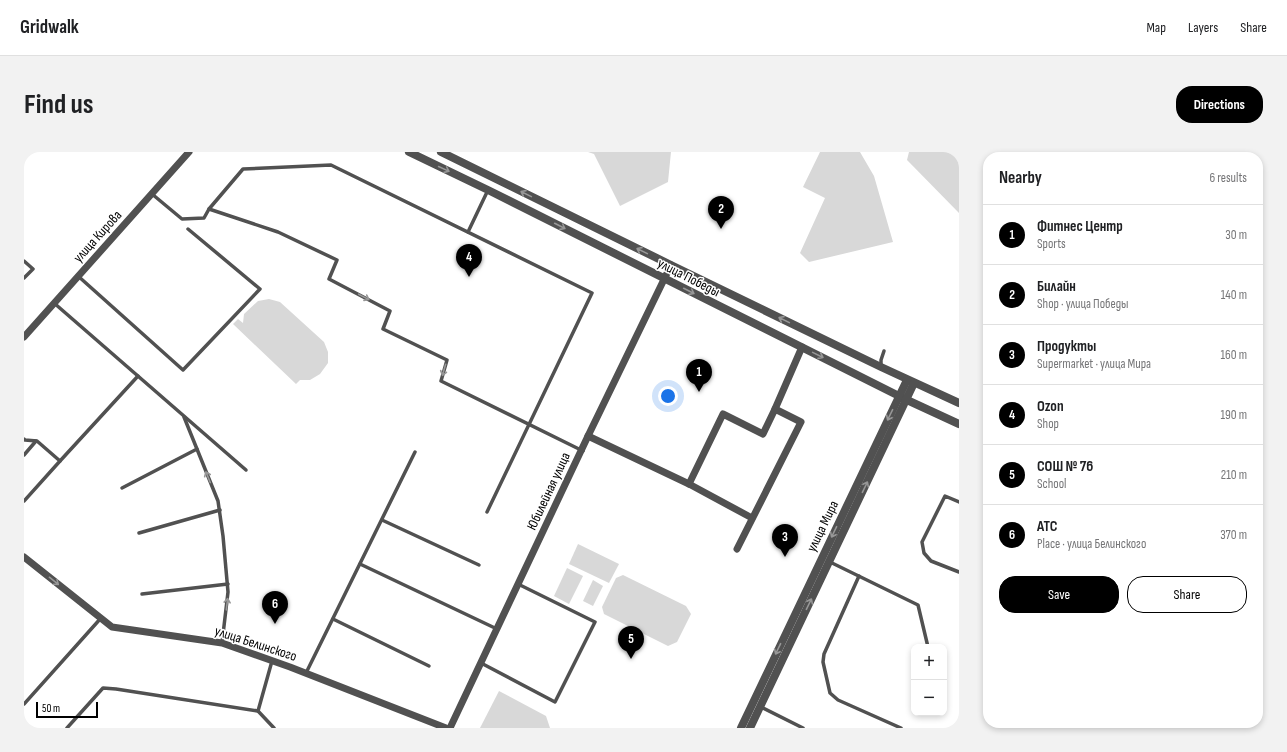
<!DOCTYPE html>
<html lang="en">
<head>
<meta charset="utf-8">
<style>
  :root { --surface:#fff; --page:#f2f2f2; --text:#202124; --muted:#757577; --line:#e0e0e0; --accent:#000 }
  body { margin:0; font-family:"Sofia Sans Condensed",sans-serif; background:var(--page); color:var(--text) }
  .controls { position:absolute; right:12px; bottom:12px; display:grid; overflow:hidden; border-radius:8px; box-shadow:0 2px 6px #0003 }
  .controls button { width:36px; height:36px; display:grid; place-items:center; padding:0; border:0; border-bottom:1px solid var(--line); background:var(--surface); color:var(--text); font:20px sans-serif }
  .scale { position:absolute; left:12px; bottom:10px; width:62px; box-sizing:border-box; padding-left:4px; border:2px solid #000; border-top:0; font-size:11px; line-height:14px; white-space:nowrap; color:#000; -webkit-text-stroke:3px #fff; paint-order:stroke }
  .you { position:absolute; left:644px; top:244px; width:14px; height:14px; margin:-10px; border:3px solid #fff; border-radius:50%; background:#1a73e8; box-shadow:0 0 0 6px #1a73e833 }
  .badge { display:grid; place-items:center; width:26px; height:26px; border-radius:50%; background:var(--accent); color:#fff; font-size:13px; font-weight:700 }
  .pin { position:absolute; translate:-50% -33px; filter:drop-shadow(0 1px 2px #0008) }
  .pin::after { content:''; position:absolute; top:21px; width:14px; height:12px; background:inherit; clip-path:polygon(0 0,100% 0,50% 100%) }
  .list { margin:0; padding:0; list-style:none }
  h2 { display:flex; justify-content:space-between; align-items:center; height:52px; margin:0; padding:0 16px; font-size:17px }
  h2 small { font-size:13px; font-weight:400; color:var(--muted) }
  .list li { display:grid; grid-template-columns:26px 1fr auto; gap:12px; align-items:center; box-sizing:border-box; height:60px; padding:0 16px; border-top:1px solid var(--line) }
  .list b { display:block; font-size:15px; white-space:nowrap }
  .list p { margin:0; font-size:13px; white-space:nowrap; color:var(--muted) }
  .list em { font-size:13px; font-style:normal; color:var(--muted) }
  .actions { display:flex; gap:8px; padding:12px 16px }
  .actions a { flex:1; padding:9px 0; border:1px solid var(--accent); border-radius:16px; text-align:center; font-size:14px; color:var(--accent) }
  .actions .main { background:var(--accent); color:#fff }
  .map { position:relative; flex:none; width:935px; height:576px; overflow:hidden; border-radius:16px }
  header { display:flex; align-items:center; gap:24px; box-sizing:border-box; height:56px; padding:0 20px; background:var(--surface); border-bottom:1px solid var(--line) }
  header strong { font-size:19px }
  nav { display:flex; gap:22px; margin-inline-start:auto; font-size:14px }
  .intro { display:flex; align-items:center; justify-content:space-between; box-sizing:border-box; height:96px; padding:0 24px }
  h1 { margin:0; font-size:28px }
  .button { padding:10px 18px; border-radius:16px; background:var(--accent); color:#fff; font-size:14px; font-weight:700 }
  main { display:flex; gap:24px; padding:0 24px }
  aside { flex:1; background:var(--surface); border-radius:16px; box-shadow:0 2px 6px #0003 }
  .map>svg:first-child { display:block }
  .green { fill:#d8d8d8 }
  .lines { fill:none; stroke-linecap:round; stroke-linejoin:round }
  .service { stroke:#515151; stroke-width:3.5 }
  .minor { stroke:#515151; stroke-width:7 }
  .tertiary { stroke:#515151; stroke-width:8 }
  .oneway { stroke:#979797 }
  .labels { text-anchor:middle; stroke-width:3; stroke-linejoin:round; paint-order:stroke }
  .street-label { font-size:14px; fill:#000; stroke:#fff }
</style>
</head>
<body>
<header>
<strong>Gridwalk</strong>
<nav><a>Map</a><a>Layers</a><a>Share</a></nav>
</header>
<div class="intro"><h1>Find us</h1><a class="button">Directions</a></div>
<main>
<div class="map">
<svg width="935" height="576" viewBox="0 0 935 576">
  <rect width="100%" height="100%" fill="#fff"/>
  <g class="green">
    <polygon points="564,0 647,0 644,30 596,54 570,2"/>
    <polygon points="796,0 836,0 850,24 869,90 785,110 776,101 801,46 779,35"/>
    <polygon points="885,0 935,0 935,61 883,8"/>
    <polygon points="245,147 256,150 300,190 304,200 304,211 296,222 286,228 276,228 272,232 209,172 214,167 219,171 220,162 234,149"/>
    <polygon points="554,392 595,412 585,431 545,412"/>
    <polygon points="543,416 559,424 545,452 530,444"/>
    <polygon points="599,423 662,454 667,462 653,490 644,494 580,462 578,455 592,426"/>
    <polygon points="569,428 579,434 569,454 559,449"/>
    <polygon points="475,539 522,564 526,576 456,576"/>
  </g>
  <g class="lines">
    <g class="service">
      <polyline points="128,42 158,67 180,66 185,57 219,17 307,13 568,141 463,360"/>
      <polyline points="185,57 254,80 313,108 305,127 366,159 359,177 423,208 417,229 559,299"/>
      <polyline points="444,80 464,38"/>
      <polyline points="0,109 9,117 0,126"/>
      <polyline points="54,124 159,218 236,137 164,77"/>
      <polyline points="30,151 222,318"/>
      <polyline points="857,214 857,208 860,199"/>
      <polyline points="160,265 194,349 199,384 204,440 198,491"/>
      <polyline points="0,287 1,288 13,289 36,309 0,349"/>
      <polyline points="0,303 12,289"/>
      <polyline points="36,309 114,224"/>
      <polyline points="98,336 173,297"/>
      <polyline points="935,350 921,344 898,390 900,401 907,409 935,420"/>
      <polyline points="358,368 455,413"/>
      <polyline points="115,381 196,358"/>
      <polyline points="806,410 894,453 904,495"/>
      <polyline points="336,412 473,477"/>
      <polyline points="835,424 800,502 799,510 806,541 814,548 877,576"/>
      <polyline points="118,442 204,432"/>
      <polyline points="309,467 405,514"/>
      <polyline points="248,509 234,559 250,576"/>
      <polyline points="457,511 531,550 571,470 494,432"/>
      <polyline points="282,521 391,300"/>
      <polyline points="0,552 77,466"/>
      <polyline points="737,555 779,576"/>
      <polyline points="43,576 79,536 92,537 234,559"/>
    </g>
    <g class="minor">
      <polyline points="0,185 165,0"/>
      <polyline points="751,257 778,195"/>
      <polyline points="564,284 665,332 728,366"/>
      <polyline points="665,332 699,262 739,282 751,257 777,270 713,397"/>
      <polyline points="0,405 88,475 198,491 266,515 422,576"/>
      <polyline points="426,576 564,284 647,113"/>
    </g>
    <g class="tertiary">
      <polyline points="385,0 464,38 883,248 935,272"/>
      <polyline points="417,0 647,113 857,215 935,251"/>
      <polyline points="717,576 883,228"/>
      <polyline points="726,576 890,231"/>
    </g>
  </g>
  <defs><path id="oneway-shaft" d="M-6 0H5M1.5-3L5.5 0L1.5 3" fill="none" stroke-width="1.6" stroke-linecap="round" stroke-linejoin="round"/></defs>
  <g class="oneway">
    <use href="#oneway-shaft" transform="translate(420 17) rotate(25)"/>
    <use href="#oneway-shaft" transform="translate(502 42) rotate(-154)"/>
    <use href="#oneway-shaft" transform="translate(536 74) rotate(27)"/>
    <use href="#oneway-shaft" transform="translate(618 99) rotate(-154)"/>
    <use href="#oneway-shaft" transform="translate(665 139) rotate(27)"/>
    <use href="#oneway-shaft" transform="translate(340 145) rotate(28)"/>
    <use href="#oneway-shaft" transform="translate(760 168) rotate(-154)"/>
    <use href="#oneway-shaft" transform="translate(794 203) rotate(26)"/>
    <use href="#oneway-shaft" transform="translate(420 218) rotate(106)"/>
    <use href="#oneway-shaft" transform="translate(866 263) rotate(116)"/>
    <use href="#oneway-shaft" transform="translate(184 325) rotate(-112)"/>
    <use href="#oneway-shaft" transform="translate(841 335) rotate(-64)"/>
    <use href="#oneway-shaft" transform="translate(810 380) rotate(116)"/>
    <use href="#oneway-shaft" transform="translate(30 429) rotate(39)"/>
    <use href="#oneway-shaft" transform="translate(203 452) rotate(-83)"/>
    <use href="#oneway-shaft" transform="translate(785 452) rotate(-64)"/>
    <use href="#oneway-shaft" transform="translate(754 497) rotate(116)"/>
  </g>
  <g class="labels">
    <g class="street-label">
      <text transform="translate(73 84) rotate(-48)" y="5">улица Кирова</text>
      <text transform="translate(665 125) rotate(27)" y="5">улица Победы</text>
      <text transform="translate(524 339) rotate(-65)" y="5">Юбилейная улица</text>
      <text transform="translate(798 374) rotate(-64)" y="5">улица Мира</text>
      <text transform="translate(232 491) rotate(18)" y="5">улица Белинского</text>
    </g>
  </g>
</svg>
<div class="controls">
<button>+</button>
<button>−</button>
</div>
<div class="scale">50 m</div>
<div class="you"></div>
<div class="pin badge" style="left:675px;top:240px">1</div>
<div class="pin badge" style="left:697px;top:77px">2</div>
<div class="pin badge" style="left:761px;top:405px">3</div>
<div class="pin badge" style="left:445px;top:125px">4</div>
<div class="pin badge" style="left:607px;top:507px">5</div>
<div class="pin badge" style="left:251px;top:472px">6</div>
</div>
<aside>
<h2>Nearby<small>6 results</small></h2>
<ul class="list">
<li><span class="badge">1</span><div><b>Фитнес Центр</b><p>Sports</p></div><em>30 m</em></li>
<li><span class="badge">2</span><div><b>Билайн</b><p>Shop · улица Победы</p></div><em>140 m</em></li>
<li><span class="badge">3</span><div><b>Продукты</b><p>Supermarket · улица Мира</p></div><em>160 m</em></li>
<li><span class="badge">4</span><div><b>Ozon</b><p>Shop</p></div><em>190 m</em></li>
<li><span class="badge">5</span><div><b>СОШ № 76</b><p>School</p></div><em>210 m</em></li>
<li><span class="badge">6</span><div><b>АТС</b><p>Place · улица Белинского</p></div><em>370 m</em></li>
</ul>
<div class="actions"><a class="main">Save</a><a>Share</a></div>
</aside>
</main>
</body>
</html>
